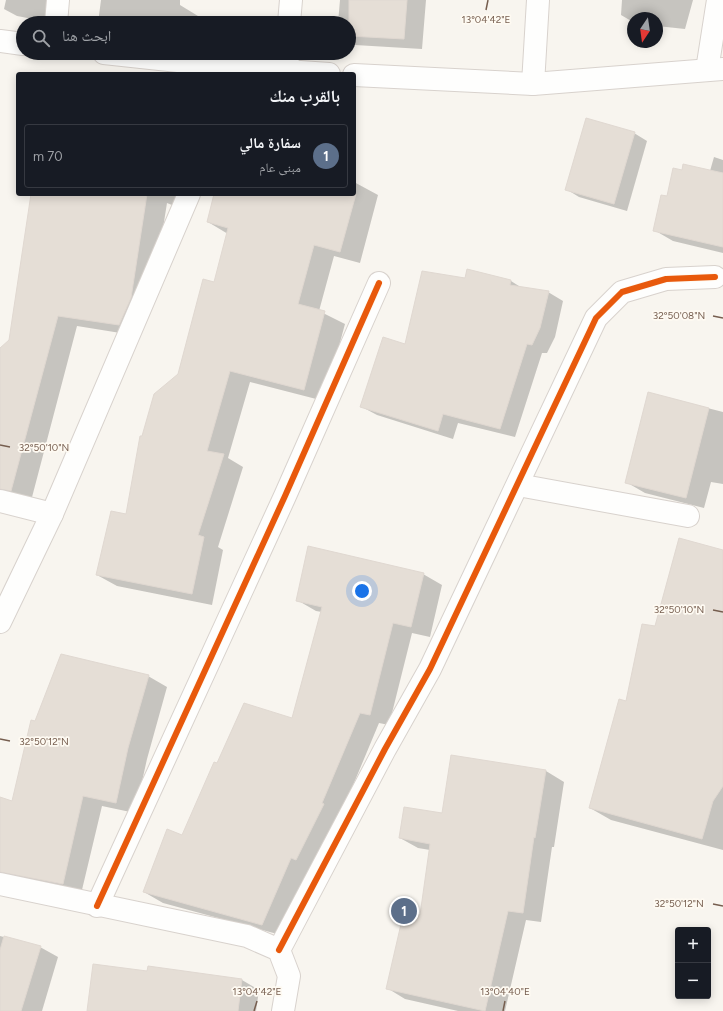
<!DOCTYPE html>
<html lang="ar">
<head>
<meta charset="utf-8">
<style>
  :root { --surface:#171b24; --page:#20242c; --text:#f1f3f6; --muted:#9ea1a6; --line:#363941; --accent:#a49387 }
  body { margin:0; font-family:Figtree,"Noto Naskh Arabic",sans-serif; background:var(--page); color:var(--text); direction:rtl }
  .controls { position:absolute; right:12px; bottom:12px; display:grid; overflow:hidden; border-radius:4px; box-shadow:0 2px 10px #0003 }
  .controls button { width:36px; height:36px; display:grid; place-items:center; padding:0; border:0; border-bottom:1px solid var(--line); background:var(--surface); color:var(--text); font:20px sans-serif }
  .compass { position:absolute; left:627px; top:12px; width:36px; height:36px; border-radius:50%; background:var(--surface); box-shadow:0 2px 10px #0003; rotate:193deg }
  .you { position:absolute; left:362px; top:591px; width:14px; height:14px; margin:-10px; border:3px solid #fff; border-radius:50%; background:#1a73e8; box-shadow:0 0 0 6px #1a73e833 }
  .badge { display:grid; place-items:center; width:26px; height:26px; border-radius:50%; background:var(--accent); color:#fff; font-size:13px; font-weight:700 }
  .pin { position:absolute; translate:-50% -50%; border:2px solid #fff; box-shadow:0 1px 4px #0006 }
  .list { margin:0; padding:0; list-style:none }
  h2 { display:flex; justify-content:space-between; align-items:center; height:52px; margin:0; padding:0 16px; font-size:17px }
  h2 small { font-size:13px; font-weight:400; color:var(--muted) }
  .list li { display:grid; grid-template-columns:26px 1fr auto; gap:12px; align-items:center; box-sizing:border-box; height:64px; margin:0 8px 8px; padding:0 8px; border:1px solid var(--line); border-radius:4px }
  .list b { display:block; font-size:15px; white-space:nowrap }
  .list p { margin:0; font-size:13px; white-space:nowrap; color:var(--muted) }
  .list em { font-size:13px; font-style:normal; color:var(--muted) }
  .icon { flex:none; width:22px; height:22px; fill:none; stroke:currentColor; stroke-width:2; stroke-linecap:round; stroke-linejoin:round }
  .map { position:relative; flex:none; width:723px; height:1011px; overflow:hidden; direction:ltr }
  .search { position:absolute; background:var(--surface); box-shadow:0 2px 10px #0003; left:16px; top:16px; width:340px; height:44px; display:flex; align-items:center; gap:10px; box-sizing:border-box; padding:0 14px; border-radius:22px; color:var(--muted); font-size:15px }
  .panel { position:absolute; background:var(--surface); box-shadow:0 2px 10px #0003; left:16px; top:72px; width:340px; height:124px; border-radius:4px; direction:rtl }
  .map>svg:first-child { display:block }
  .shadow { fill:#0003 }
  .building { fill:#e5ded6; stroke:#e0d8d1 }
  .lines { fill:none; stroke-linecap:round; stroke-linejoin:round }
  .minor-casing { stroke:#d8d2cd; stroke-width:24 }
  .minor { stroke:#fefefd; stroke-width:22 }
  .cycleway-casing { stroke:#fefaf2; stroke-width:8 }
  .cycleway { stroke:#e8590c; stroke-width:6 }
  .ticks { fill:none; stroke:#765e4f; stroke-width:1.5 }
  .ticks-label { font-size:10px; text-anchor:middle; fill:#765e4f; stroke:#fefaf2; stroke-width:3.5; stroke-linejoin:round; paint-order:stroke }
</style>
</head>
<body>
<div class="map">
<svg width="723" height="1011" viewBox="0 0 723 1011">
  <rect width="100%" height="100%" fill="#f8f5ef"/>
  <g class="shadow">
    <polygon points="6,0 58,0 54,23 17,16 4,9"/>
    <polygon points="101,0 180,0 180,5 198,16 197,23 98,23"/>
    <polygon points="340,0 426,0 422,49 355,45 349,41 349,23 338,23"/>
    <polygon points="622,0 693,0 685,29 657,26 657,18 633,18 633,22 621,15"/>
    <polygon points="634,133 647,141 627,211 579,197 566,189"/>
    <polygon points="714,157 723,160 723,253 673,241 654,230 668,198 683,171 710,171"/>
    <polygon points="354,182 378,195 360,263 334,256 319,311 345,324 324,401 250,382 228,458 243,467 218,547 223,550 212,605 117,586 97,575 127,515 142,437 179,374 215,283 228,234 208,222 216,194 354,194"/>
    <polygon points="32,194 188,194 182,209 167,203 150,310 139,336 77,326 31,501 0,492 0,351 8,354"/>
    <polygon points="467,270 511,281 522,288 548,292 563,301 555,337 547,353 542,353 515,437 458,423 453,439 377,415 362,407 406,345 466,280"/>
    <polygon points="649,393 723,412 723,484 711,482 704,508 645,493 626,482"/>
    <polygon points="723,551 723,850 611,820 590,808 626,702 656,628"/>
    <polygon points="423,574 442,585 430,637 412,633 389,725 379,723 341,814 281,935 163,903 144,892 183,836 218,765 293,719 322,612 316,611 297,600"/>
    <polygon points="148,676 167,687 147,759 135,813 102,806 81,894 0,880 0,798 13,802 35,722"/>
    <polygon points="452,756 546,771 564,782 554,847 552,847 541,922 526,920 505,1011 458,1011 405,999 387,988 421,916 430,850 418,848 400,838 443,814"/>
    <polygon points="0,936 40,947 58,957 42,1011 0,1011"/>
    <polygon points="148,972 242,980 259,990 256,1011 88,1011"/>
  </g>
  <g class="building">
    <polygon points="349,0 407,0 404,39 349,36"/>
    <polygon points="586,118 635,132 614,204 565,190"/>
    <polygon points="683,164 723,173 723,247 653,231 661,195 667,196 673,168 682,170"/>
    <polygon points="31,194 147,194 131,298 119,325 58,316 11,491 0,489 0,348 9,340"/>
    <polygon points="214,194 356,194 340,252 314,245 298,304 325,311 304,390 230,371 207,451 224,454 198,535 204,537 192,594 96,575 111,511 126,514 140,436 142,436 154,394 178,374 203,279 214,282 228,228 207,222"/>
    <polygon points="467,269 511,280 510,285 549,291 540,328 532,345 527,344 500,429 443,414 438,431 360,407 383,337 405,344 422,271 465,278"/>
    <polygon points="648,392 709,408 686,498 625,483"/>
    <polygon points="679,538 723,550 723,786 713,801 702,839 589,808 619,699 626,701 642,624 655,626"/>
    <polygon points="308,546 424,573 411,627 393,623 370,715 360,713 322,803 324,804 296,860 291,858 262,925 143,892 167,829 182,835 214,762 217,763 244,703 292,718 322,607 296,601"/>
    <polygon points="61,654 149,675 128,748 116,803 83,796 63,884 0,872 0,797 12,801 31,720 35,721"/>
    <polygon points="451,755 546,770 535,838 534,837 523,913 508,911 485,1011 386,989 404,911 420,915 430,844 399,838 404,807 442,813"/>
    <polygon points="4,936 41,946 21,1011 0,1011 0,950"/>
    <polygon points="93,964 147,971 148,966 242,979 238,1011 87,1011"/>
  </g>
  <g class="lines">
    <defs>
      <g id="minor">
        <polyline points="56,23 58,0"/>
        <polyline points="289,23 291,0"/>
        <polyline points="0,41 23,44"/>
        <polyline points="104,53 243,68 329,74"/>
        <polyline points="707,70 718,0"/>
        <polyline points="287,72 288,53"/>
        <polyline points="354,75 533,84 723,69"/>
        <polyline points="533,84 538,0"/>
        <polyline points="518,485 688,516"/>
        <polyline points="0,501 52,514"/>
        <polyline points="0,622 52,514 189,194"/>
        <polyline points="0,884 247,936 279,950 289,976 283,1011"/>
        <polyline points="97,906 285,496 379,283"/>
        <polyline points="279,950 385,749 430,669 596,318 622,292 666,279 715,277"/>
      </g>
    </defs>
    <use href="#minor" class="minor-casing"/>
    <use href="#minor" class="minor"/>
    <defs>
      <g id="cycleway">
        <polyline points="97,906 285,496 379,283"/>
        <polyline points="279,950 385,749 430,669 596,318 622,292 666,279 715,277"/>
      </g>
    </defs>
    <use href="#cycleway" class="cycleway-casing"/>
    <use href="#cycleway" class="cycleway"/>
  </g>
  <path class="ticks" d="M486,10L488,0M713,316L723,318M0,445L10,447M713,610L723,612M0,739L10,741M713,904L723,906M254,1011L257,1001M503,1011L505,1001"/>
  <g class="ticks-label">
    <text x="486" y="23">13°04'42"E</text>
    <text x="679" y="319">32°50'08"N</text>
    <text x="44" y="451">32°50'10"N</text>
    <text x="679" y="613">32°50'10"N</text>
    <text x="44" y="745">32°50'12"N</text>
    <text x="679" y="907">32°50'12"N</text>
    <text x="257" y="995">13°04'42"E</text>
    <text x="505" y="995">13°04'40"E</text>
  </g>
</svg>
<div class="controls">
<button>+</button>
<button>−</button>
</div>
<svg class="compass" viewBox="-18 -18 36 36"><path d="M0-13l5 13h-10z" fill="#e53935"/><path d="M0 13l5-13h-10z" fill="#9ea1a6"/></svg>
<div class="you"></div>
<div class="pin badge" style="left:404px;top:911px;background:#5c6f8a">1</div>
<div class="search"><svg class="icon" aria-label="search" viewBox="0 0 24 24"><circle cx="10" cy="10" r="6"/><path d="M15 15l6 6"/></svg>ابحث هنا</div>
<section class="panel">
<h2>بالقرب منك<small></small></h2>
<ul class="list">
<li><span class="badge" style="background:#5c6f8a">1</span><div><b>سفارة مالي</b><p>مبنى عام</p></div><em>70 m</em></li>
</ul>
</section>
</div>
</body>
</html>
